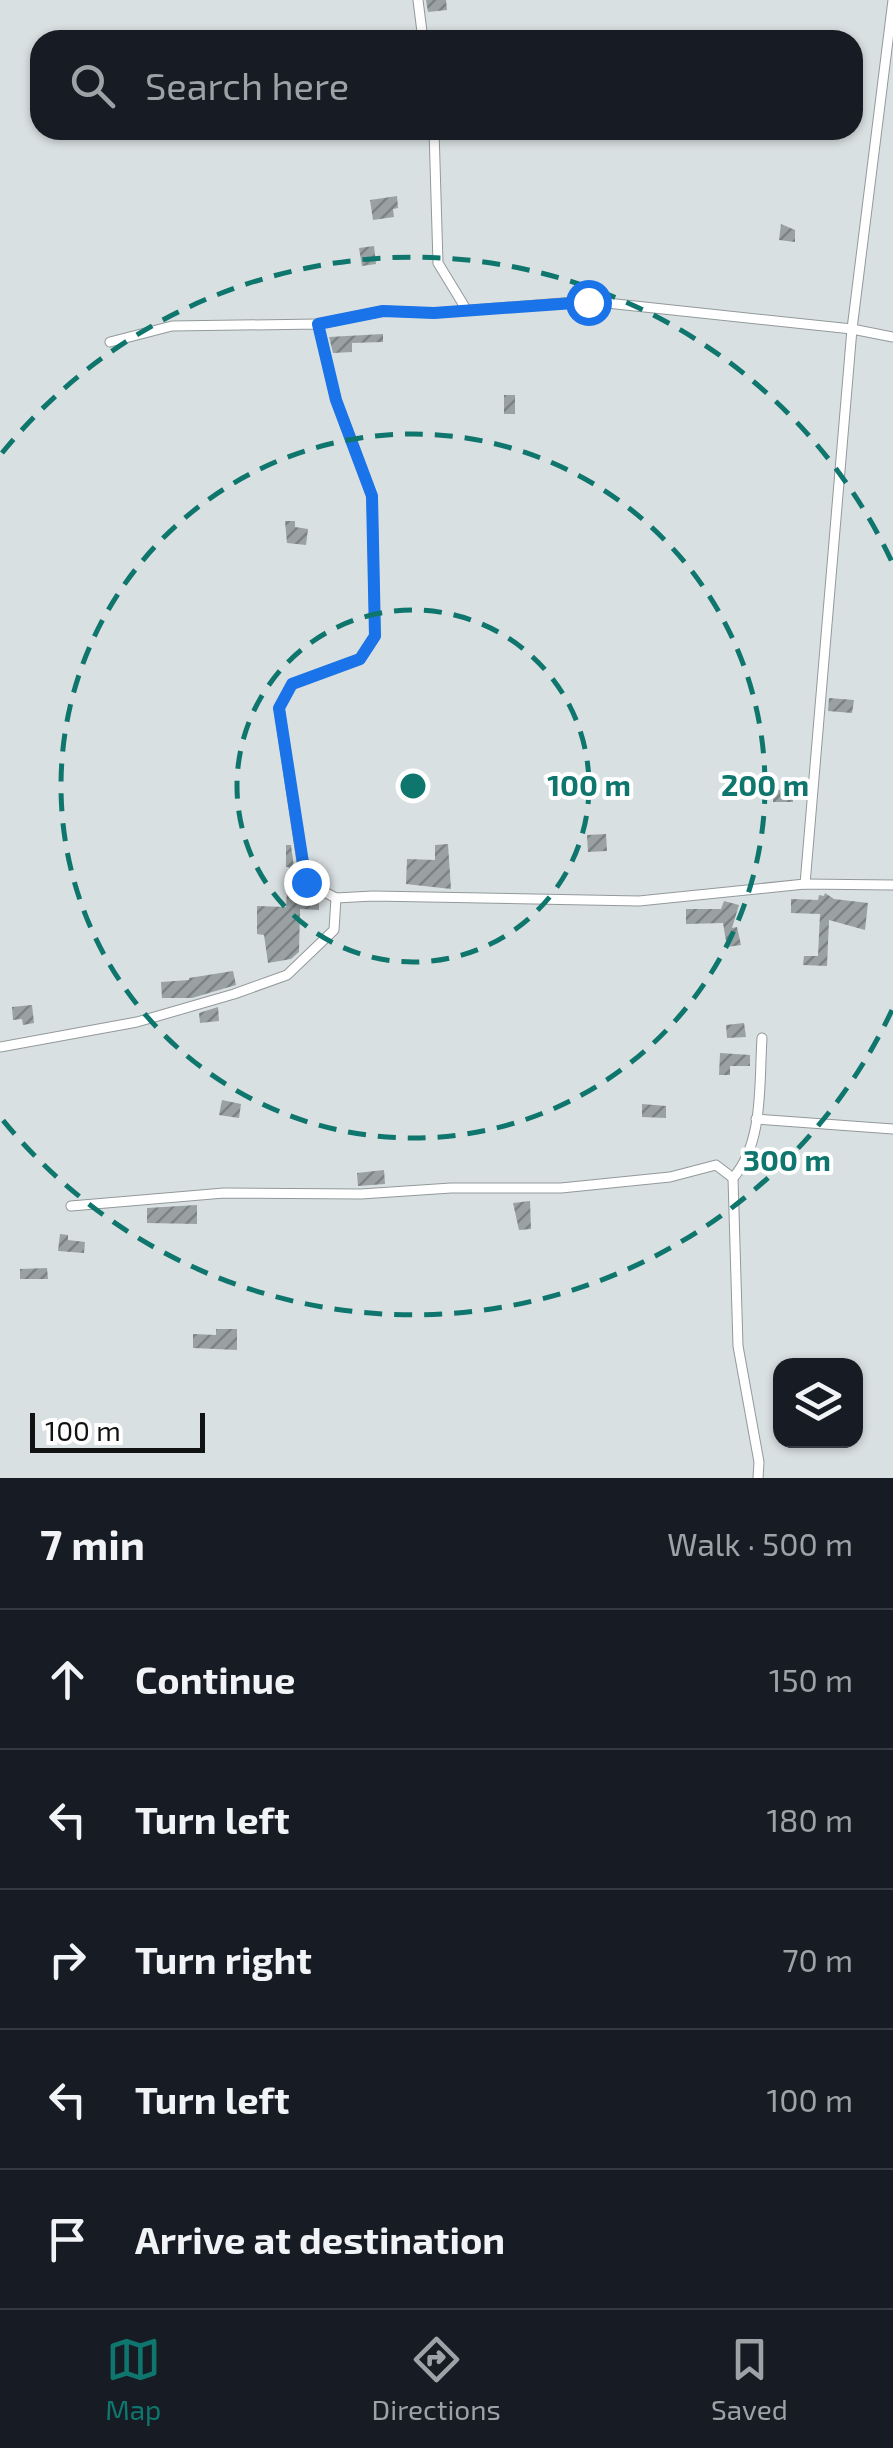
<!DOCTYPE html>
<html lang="en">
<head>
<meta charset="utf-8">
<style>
  :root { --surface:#171b24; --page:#242831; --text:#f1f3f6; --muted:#9ea1a6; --line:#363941; --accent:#0f766e }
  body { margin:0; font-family:"Exo 2",sans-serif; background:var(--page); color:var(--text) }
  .controls { position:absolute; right:30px; bottom:30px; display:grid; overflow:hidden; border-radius:20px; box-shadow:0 2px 8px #0004 }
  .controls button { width:90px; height:90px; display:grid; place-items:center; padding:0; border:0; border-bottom:2px solid var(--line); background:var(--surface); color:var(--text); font:50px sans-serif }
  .scale { position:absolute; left:30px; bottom:25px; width:175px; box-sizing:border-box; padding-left:10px; border:5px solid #111313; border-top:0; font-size:28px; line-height:35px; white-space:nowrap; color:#111313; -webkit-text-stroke:8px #fff; paint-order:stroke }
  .stop { position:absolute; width:30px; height:30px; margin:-22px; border:8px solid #1a73e8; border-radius:50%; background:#fff }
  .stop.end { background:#1a73e8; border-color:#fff; box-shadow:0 2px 10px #0008 }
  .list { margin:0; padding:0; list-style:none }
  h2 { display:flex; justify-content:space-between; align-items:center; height:130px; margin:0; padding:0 40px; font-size:42px }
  h2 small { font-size:32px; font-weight:400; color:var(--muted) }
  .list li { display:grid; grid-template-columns:65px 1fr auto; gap:30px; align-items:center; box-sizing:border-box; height:140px; padding:0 40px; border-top:2px solid var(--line) }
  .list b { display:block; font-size:38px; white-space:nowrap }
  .list em { font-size:32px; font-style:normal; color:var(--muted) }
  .icon { flex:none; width:55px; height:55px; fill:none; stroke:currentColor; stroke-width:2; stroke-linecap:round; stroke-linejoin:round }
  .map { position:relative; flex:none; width:893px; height:1478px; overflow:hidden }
  .search { position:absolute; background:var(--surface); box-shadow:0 2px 8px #0004; left:30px; right:30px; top:30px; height:110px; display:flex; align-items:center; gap:25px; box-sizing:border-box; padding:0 35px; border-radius:30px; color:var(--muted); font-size:38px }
  .sheet { height:830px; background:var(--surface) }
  nav { display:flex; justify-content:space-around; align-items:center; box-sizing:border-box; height:140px; border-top:2px solid var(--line); background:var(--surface); font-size:28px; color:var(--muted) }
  nav a { display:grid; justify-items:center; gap:5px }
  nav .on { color:var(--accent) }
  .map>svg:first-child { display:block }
  .building { fill:url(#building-hatch) }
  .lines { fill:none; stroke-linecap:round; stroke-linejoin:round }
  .street-casing { stroke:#93999b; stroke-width:11 }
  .street { stroke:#fff; stroke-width:9 }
  .route { stroke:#1a73e8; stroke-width:12 }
  .ring { fill:none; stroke:#0f766e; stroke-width:5; stroke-dasharray:18 12 }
  .centre { fill:#0f766e; stroke:#fff; stroke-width:5 }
  .ring-label { font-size:30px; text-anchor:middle; font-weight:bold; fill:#0f766e; stroke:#fff; stroke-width:8; stroke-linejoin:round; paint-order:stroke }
</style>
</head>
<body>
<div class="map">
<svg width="893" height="1478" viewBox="0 0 893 1478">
  <defs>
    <pattern id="building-hatch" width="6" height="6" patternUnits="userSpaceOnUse" patternTransform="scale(2.5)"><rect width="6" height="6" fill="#9aa1a2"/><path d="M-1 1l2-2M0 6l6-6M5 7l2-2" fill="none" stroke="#7c8283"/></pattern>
  </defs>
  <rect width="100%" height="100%" fill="#d9e0e1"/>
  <g class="building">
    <polygon points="426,0 446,0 447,10 428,12"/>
    <polygon points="397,196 398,208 393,209 394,217 373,220 370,200"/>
    <polygon points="781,224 795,230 795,242 779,240"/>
    <polygon points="374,246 376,264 362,266 359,248"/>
    <polygon points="383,334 383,342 352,343 352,352 333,353 329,337"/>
    <rect x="504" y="395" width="11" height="19"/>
    <polygon points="285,521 295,521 295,527 308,529 306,545 287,543"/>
    <polygon points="829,698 854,700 852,713 828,711"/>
    <rect x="773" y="790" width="20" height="12"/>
    <polygon points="606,834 607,851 588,852 587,835"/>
    <polygon points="448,844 451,889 406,884 407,859 435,860 435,845"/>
    <polygon points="286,845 291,845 298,897 319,899 319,910 300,909 299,952 291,959 268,963 264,935 257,934 257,906 286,907 289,867 286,867"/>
    <polygon points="825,893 834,899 868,903 865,930 829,920 827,966 803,965 804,956 818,956 820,914 791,913 791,899 818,900 819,895 824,896"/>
    <polygon points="724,901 739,905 732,928 737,927 741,945 727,947 723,923 686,924 686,909 721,909"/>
    <polygon points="233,971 236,985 192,998 162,998 161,982 189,980 189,978"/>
    <polygon points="32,1005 34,1023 23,1025 22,1019 13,1020 12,1007"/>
    <polygon points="218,1007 219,1021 200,1023 199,1013"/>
    <polygon points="744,1023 746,1037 727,1038 726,1025"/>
    <polygon points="720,1053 750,1055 750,1066 730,1066 730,1075 719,1075"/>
    <polygon points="222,1100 241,1104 239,1118 219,1115"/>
    <polygon points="642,1104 666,1106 666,1118 642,1117"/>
    <polygon points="384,1170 385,1184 358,1186 357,1173"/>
    <polygon points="530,1201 531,1229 519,1230 513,1203"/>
    <polygon points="197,1205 197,1224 147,1223 147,1208"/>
    <polygon points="60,1234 68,1235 68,1240 85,1242 84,1253 58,1251"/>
    <polygon points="47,1268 48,1279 20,1279 20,1269"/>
    <polygon points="216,1329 237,1329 237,1350 193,1348 193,1334 216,1335"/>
  </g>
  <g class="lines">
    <defs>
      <g id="street">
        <polyline points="418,0 423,40"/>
        <polyline points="434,130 438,263 466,309"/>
        <polyline points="318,324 383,311 434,313 588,301 852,329 893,337"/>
        <polyline points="805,884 852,329 893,0"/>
        <polyline points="336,898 373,896 639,901 805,884 893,885"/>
        <polyline points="0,1047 137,1022 234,994 287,975 334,930 336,898 305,882 279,708 292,684 360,659 375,636 372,496 336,400 318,324 172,326 110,342"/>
        <polyline points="756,1119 893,1129"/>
        <polyline points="71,1206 224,1193 361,1194 451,1188 561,1188 670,1177 716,1165 733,1178"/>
        <path d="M758,1478L759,1462L738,1346L733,1178C764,1143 759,1083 762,1038"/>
      </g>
    </defs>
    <use href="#street" class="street-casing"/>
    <use href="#street" class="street"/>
  </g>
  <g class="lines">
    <polyline class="route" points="306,882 279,708 292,684 360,659 375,636 372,496 336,400 318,324 383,311 434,313 588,302"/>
  </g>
  <g class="ring">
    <circle cx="413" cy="786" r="176"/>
    <circle cx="413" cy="786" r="352"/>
    <path d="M892 1010A529 529 0 0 1 2 1119M2 453A529 529 0 0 1 892 562"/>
  </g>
  <circle cx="413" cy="786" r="15" class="centre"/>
  <g class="ring-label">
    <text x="589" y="796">100 m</text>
    <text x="765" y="796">200 m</text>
    <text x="787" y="1171">300 m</text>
  </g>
</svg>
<div class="controls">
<button><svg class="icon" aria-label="layers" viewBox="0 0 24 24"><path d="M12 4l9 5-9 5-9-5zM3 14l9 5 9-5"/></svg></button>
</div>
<div class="scale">100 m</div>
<div class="stop" style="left:588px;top:302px"></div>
<div class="stop end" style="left:306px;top:882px"></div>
<div class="search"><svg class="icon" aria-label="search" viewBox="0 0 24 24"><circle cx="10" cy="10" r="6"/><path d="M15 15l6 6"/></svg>Search here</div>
</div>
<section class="sheet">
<h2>7 min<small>Walk · 500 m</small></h2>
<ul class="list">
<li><svg class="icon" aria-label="ahead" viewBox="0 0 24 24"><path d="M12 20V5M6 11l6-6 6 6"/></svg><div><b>Continue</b></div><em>150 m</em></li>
<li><svg class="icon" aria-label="left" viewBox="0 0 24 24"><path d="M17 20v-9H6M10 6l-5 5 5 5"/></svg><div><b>Turn left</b></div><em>180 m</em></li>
<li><svg class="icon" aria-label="right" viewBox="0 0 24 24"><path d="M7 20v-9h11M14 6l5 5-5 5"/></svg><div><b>Turn right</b></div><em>70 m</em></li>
<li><svg class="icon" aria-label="left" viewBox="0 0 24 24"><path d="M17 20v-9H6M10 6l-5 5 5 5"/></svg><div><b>Turn left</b></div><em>100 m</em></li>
<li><svg class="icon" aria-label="arrive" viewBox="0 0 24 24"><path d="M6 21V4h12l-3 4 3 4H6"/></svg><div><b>Arrive at destination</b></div></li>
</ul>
</section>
<nav>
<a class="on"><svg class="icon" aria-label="map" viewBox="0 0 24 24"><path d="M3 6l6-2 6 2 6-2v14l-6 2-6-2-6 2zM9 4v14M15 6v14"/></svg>Map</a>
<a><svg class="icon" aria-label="directions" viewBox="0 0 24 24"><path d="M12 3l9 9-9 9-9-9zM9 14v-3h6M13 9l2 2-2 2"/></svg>Directions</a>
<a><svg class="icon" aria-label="saved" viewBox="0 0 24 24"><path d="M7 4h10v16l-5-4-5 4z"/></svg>Saved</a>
</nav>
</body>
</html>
